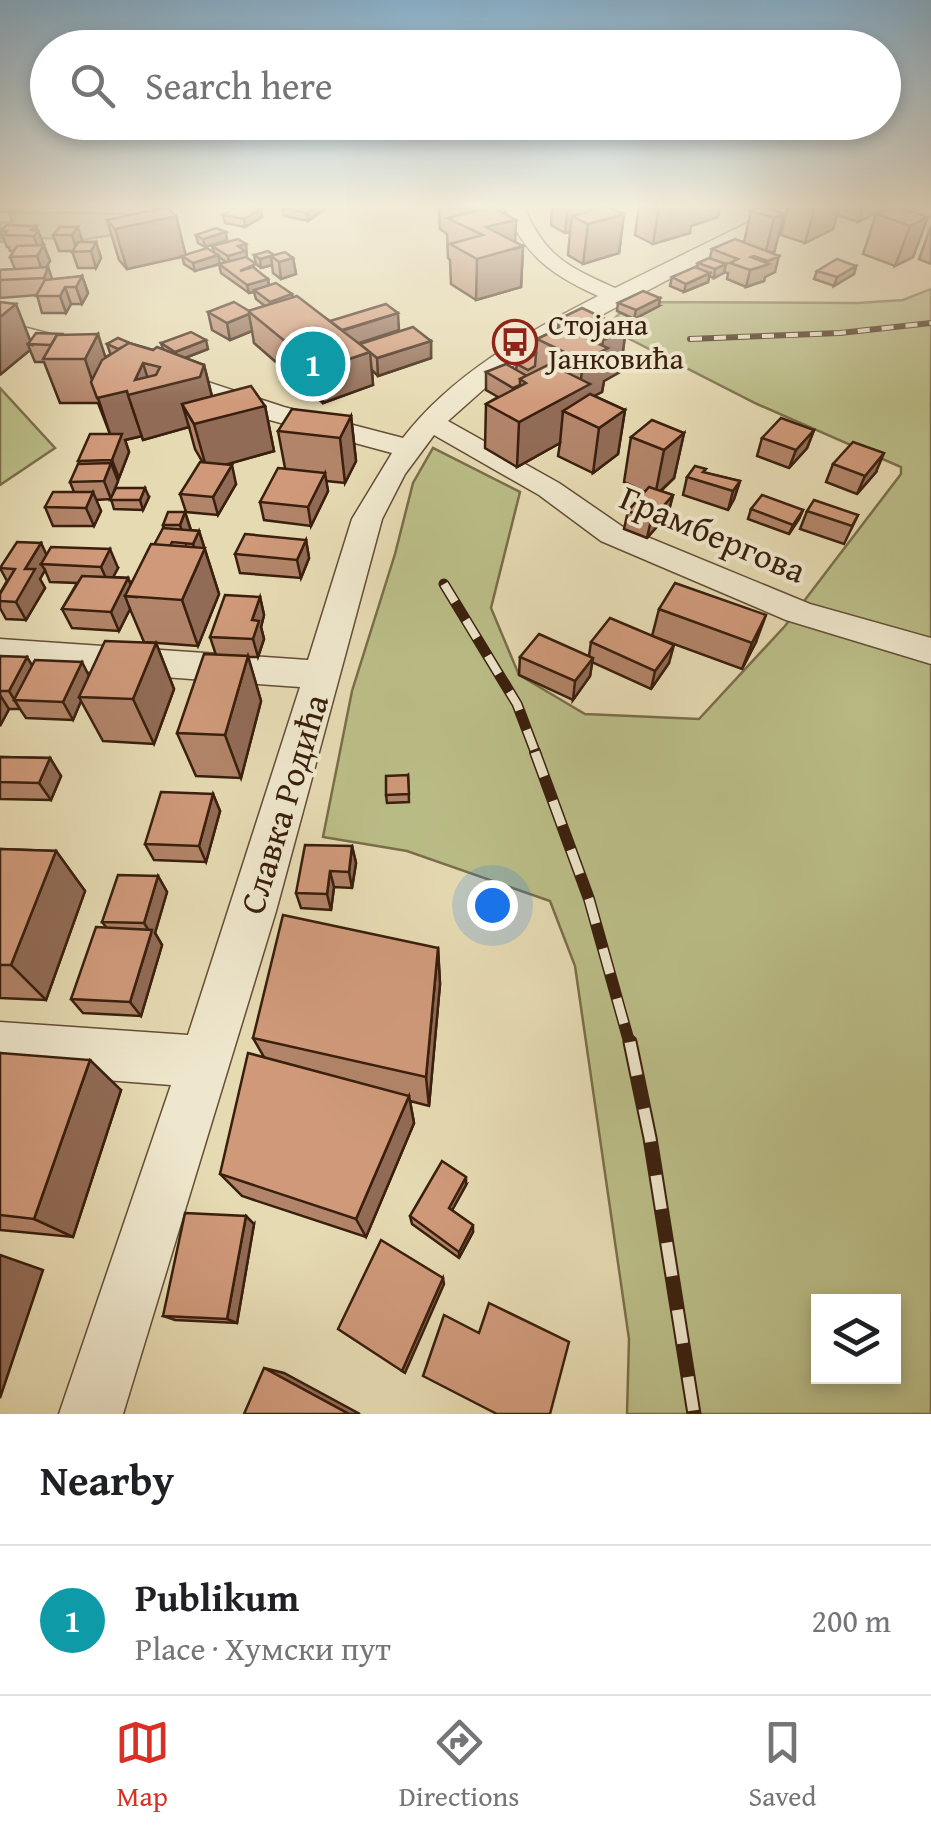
<!DOCTYPE html>
<html lang="en">
<head>
<meta charset="utf-8">
<style>
  :root { --surface:#fff; --page:#f2f2f2; --text:#202124; --muted:#757577; --line:#e0e0e0; --accent:#d93025 }
  body { margin:0; font-family:"Gentium Book Plus",serif; background:var(--page); color:var(--text) }
  .controls { position:absolute; right:30px; bottom:30px; display:grid; overflow:hidden; border-radius:0px; box-shadow:0 5px 15px #0003 }
  .controls button { width:90px; height:90px; display:grid; place-items:center; padding:0; border:0; border-bottom:2px solid var(--line); background:var(--surface); color:var(--text); font:50px sans-serif }
  .you { position:absolute; left:492px; top:905px; width:35px; height:35px; margin:-25px; border:8px solid #fff; border-radius:50%; background:#1a73e8; box-shadow:0 0 0 15px #1a73e833 }
  .badge { display:grid; place-items:center; width:65px; height:65px; border-radius:50%; background:var(--accent); color:#fff; font-size:32px; font-weight:700 }
  .pin { position:absolute; translate:-50% -50%; border:5px solid #fff; box-shadow:0 2px 10px #0006 }
  .list { margin:0; padding:0; list-style:none }
  h2 { display:flex; justify-content:space-between; align-items:center; height:130px; margin:0; padding:0 40px; font-size:42px }
  h2 small { font-size:32px; font-weight:400; color:var(--muted) }
  .list li { display:grid; grid-template-columns:65px 1fr auto; gap:30px; align-items:center; box-sizing:border-box; height:150px; padding:0 40px; border-top:2px solid var(--line) }
  .list b { display:block; font-size:38px; white-space:nowrap }
  .list p { margin:0; font-size:32px; white-space:nowrap; color:var(--muted) }
  .list em { font-size:32px; font-style:normal; color:var(--muted) }
  .icon { flex:none; width:55px; height:55px; fill:none; stroke:currentColor; stroke-width:2; stroke-linecap:round; stroke-linejoin:round }
  .map { position:relative; flex:none; width:931px; height:1414px; overflow:hidden }
  .search { position:absolute; background:var(--surface); box-shadow:0 5px 15px #0003; left:30px; right:30px; top:30px; height:110px; display:flex; align-items:center; gap:25px; box-sizing:border-box; padding:0 35px; border-radius:55px; color:var(--muted); font-size:38px }
  .sheet { height:280px; background:var(--surface) }
  nav { display:flex; justify-content:space-around; align-items:center; box-sizing:border-box; height:140px; border-top:2px solid var(--line); background:var(--surface); font-size:28px; color:var(--muted) }
  nav a { display:grid; justify-items:center; gap:5px }
  nav .on { color:var(--accent) }
  .map>svg:first-child { display:block }
  .green { fill:#bbbe88; stroke:#7a6e4a; stroke-width:2.5; fill-rule:evenodd }
  .lines { fill:none; stroke-linecap:round; stroke-linejoin:round }
  .minor-casing { stroke:#644e36; stroke-width:3 }
  .minor { fill:#efe7cd; fill-rule:evenodd }
  .rail-far3-casing { stroke:#391f0d; stroke-width:6 }
  .rail-far2-casing { stroke:#391f0d; stroke-width:11 }
  .rail-far1-casing { stroke:#391f0d; stroke-width:12 }
  .rail-casing { stroke:#391f0d; stroke-width:15 }
  .rail-far3 { stroke:#efe7cd; stroke-width:4; stroke-dasharray:12; stroke-linecap:butt }
  .rail-far2 { stroke:#efe7cd; stroke-width:8; stroke-dasharray:21; stroke-linecap:butt }
  .rail-far1 { stroke:#efe7cd; stroke-width:9; stroke-dasharray:26; stroke-linecap:butt }
  .rail { stroke:#efe7cd; stroke-width:11; stroke-dasharray:34; stroke-linecap:butt }
  .wall { fill:#b28469; stroke:#391f0d; stroke-width:2.5 }
  .shaded-wall { fill:#916b55; stroke:#391f0d; stroke-width:2.5 }
  .building { fill:#cf997a; stroke:#391f0d; stroke-width:2.5; fill-rule:evenodd }
  .labels { text-anchor:middle; stroke-width:8; stroke-linejoin:round; paint-order:stroke }
  .far-poi-label { font-size:30px; fill:#391f0d; stroke:#efe7cd; text-anchor:start }
  .street-label { font-size:35px; fill:#391f0d; stroke:#efe7cd }
</style>
</head>
<body>
<div class="map">
<svg width="931" height="1414" viewBox="0 0 931 1414">
  <rect width="100%" height="100%" fill="#e6dab2"/>
  <filter id="stains"><feTurbulence type="fractalNoise" baseFrequency=".002" numOctaves="4"/><feColorMatrix values="0 0 0 0 .2 0 0 0 0 .09 0 0 0 0 .02 0 0 0 .5 -.17"/></filter>
  <radialGradient id="worn" r=".72"><stop offset=".6" stop-color="#630" stop-opacity="0"/><stop offset="1" stop-color="#630" stop-opacity=".3"/></radialGradient>
  <g class="green">
    <polygon points="60,212 145,215 132,232 80,240 25,237 0,242 0,223 12,222 10,214"/>
    <path d="M931,289V1414H627L629,1339L575,966L550,901L407,851L323,837L352,691L395,554L413,483L433,448L520,492L491,608L519,675L585,714L699,719L785,626L901,474V467L757,404L606,327L631,302L858,303L903,300ZM818,1302H894V1376H818Z"/>
    <polygon points="0,388 55,448 0,485"/>
  </g>
  <g class="lines">
    <defs>
      <g id="minor">
        <path d="M505,206H524C544,256 568,267 615,288L782,206H807L543,346L502,373L448,421L559,483L623,527L810,604L931,638V664L786,620L601,541L539,495L434,435L405,474L382,519L276,911L123,1414H59L171,1085L0,1072V1022L188,1035L300,687L0,665V639L308,660L352,519L392,453L266,419L156,381L152,376L156,371H174L284,407L403,438C451,375 527,332 598,296C552,275 524,256 505,206Z"/>
        <polygon points="0,321 93,345 96,350 84,357 0,335"/>
      </g>
    </defs>
    <use href="#minor" class="minor-casing"/>
    <use href="#minor" class="minor"/>
    <defs>
      <polyline id="rail-far3" points="690,339 840,333 931,323"/>
      <polyline id="rail-far2" points="444,584 517,704 536,754"/>
      <polyline id="rail-far1" points="535,752 589,899 630,1045"/>
      <polyline id="rail" points="630,1042 650,1138 694,1414"/>
    </defs>
    <use href="#rail-far3" class="rail-far3-casing"/>
    <use href="#rail-far2" class="rail-far2-casing"/>
    <use href="#rail-far1" class="rail-far1-casing"/>
    <use href="#rail" class="rail-casing"/>
    <use href="#rail-far3" class="rail-far3"/>
    <use href="#rail-far2" class="rail-far2"/>
    <use href="#rail-far1" class="rail-far1"/>
    <use href="#rail" class="rail"/>
  </g>
  <g class="wall">
    <polygon points="82,206 114,206 111,209"/>
    <polygon points="285,206 325,206 325,209 308,221 284,216 283,208"/>
    <polygon points="437,206 505,206 505,214 515,242 523,246 521,287 476,300 451,284 450,260 448,258 447,234 440,229 439,209"/>
    <polygon points="552,206 602,206 624,214 619,253 583,264 568,255 570,232 565,233 551,225"/>
    <polygon points="639,206 720,206 718,217 691,226 690,233 653,244 635,235"/>
    <polygon points="788,206 885,206 884,209 858,222 837,215 833,229 805,243 781,235"/>
    <polygon points="261,209 262,217 245,227 225,223 223,215"/>
    <polygon points="751,211 784,214 774,253 775,272 765,277 764,281 746,287 727,279 728,273 724,272 714,278 709,276 708,282 684,292 670,286 672,277 697,268 698,263 710,258 712,249 744,242"/>
    <polygon points="876,214 928,217 913,257 895,266 863,254"/>
    <polygon points="176,216 185,255 214,252 212,246 246,244 246,257 257,271 268,279 269,286 292,294 292,297 330,321 399,330 358,343 360,344 431,341 431,358 378,376 372,370 373,385 323,403 254,343 252,331 230,340 212,330 208,312 249,311 265,306 256,299 254,292 249,293 221,273 219,264 226,262 219,257 195,271 184,264 182,256 127,269 119,260 107,220"/>
    <polygon points="36,226 50,261 46,268 52,280 82,276 88,293 82,304 71,304 66,313 42,313 37,295 0,298 0,270 15,269 10,257 14,251 10,251 9,247 7,247 0,231"/>
    <polygon points="931,226 931,264 919,259"/>
    <polygon points="60,227 83,242 96,242 101,258 96,268 78,268 72,251 59,251 53,235"/>
    <polygon points="196,235 227,240 205,247 198,243"/>
    <polygon points="254,255 293,258 296,274 281,279 273,273 272,265 261,268 256,264"/>
    <polygon points="856,266 854,274 834,286 814,279 817,271"/>
    <polygon points="0,302 31,341 105,357 111,354 110,353 107,344 129,343 153,350 163,349 161,343 208,349 185,358 204,365 212,396 265,406 274,451 224,465 236,484 218,515 186,512 180,494 203,463 195,449 189,427 143,440 142,436 125,440 129,452 119,478 116,478 118,481 112,496 149,497 143,510 114,509 111,499 96,500 101,511 94,526 53,526 45,507 74,492 70,482 80,464 78,461 110,434 98,403 60,403 44,362 35,362 30,350 0,374"/>
    <polygon points="618,303 659,306 634,319 617,311"/>
    <polygon points="559,319 626,329 620,372 604,381 602,392 594,396 625,410 618,454 593,473 558,456 560,443 517,467 485,448 486,404 498,397 486,390 486,372 516,370 517,364 536,354 537,339 558,329"/>
    <polygon points="351,416 356,461 345,483 326,481 328,491 311,526 264,520 260,502 285,468 278,431"/>
    <polygon points="814,430 807,448 789,468 757,456 762,438"/>
    <polygon points="684,433 674,478 661,491 673,495 668,514 647,538 624,529 628,511 645,492 624,482 631,437"/>
    <polygon points="833,464 876,472 857,494 826,482"/>
    <polygon points="705,473 740,481 734,499 728,510 683,495 687,477"/>
    <polygon points="751,509 803,510 799,519 789,534 748,519"/>
    <polygon points="807,511 858,515 844,544 800,529"/>
    <polygon points="185,512 191,530 199,531 219,594 198,646 144,642 130,609 119,631 72,628 62,609 77,583 50,582 45,570 40,579 45,588 26,620 6,619 0,608 0,593 7,581 0,568 41,543 46,555 118,568 113,577 128,578 131,584 164,529 163,525"/>
    <polygon points="306,540 309,558 301,578 240,573 235,554"/>
    <polygon points="260,597 264,615 261,627 264,639 258,657 248,657 261,701 241,778 196,776 177,733 216,655 210,637"/>
    <polygon points="659,609 756,642 742,669 655,637 669,663 651,689 592,662 590,676 573,700 519,675 520,657 589,656 591,642 652,636"/>
    <polygon points="156,643 174,689 154,744 103,741 81,701 73,720 26,718 20,709 9,709 0,726 0,656 32,666 89,676"/>
    <polygon points="0,757 50,758 61,776 51,800 0,799"/>
    <polygon points="408,775 409,802 387,803 386,795"/>
    <polygon points="213,794 220,811 206,862 154,860 145,844"/>
    <polygon points="352,846 356,863 352,888 334,887 331,910 301,908 296,893"/>
    <polygon points="0,849 56,851 85,891 46,1000 0,998"/>
    <polygon points="158,876 167,892 155,933 162,945 141,1016 83,1013 71,999 106,927 102,922"/>
    <polygon points="438,948 440,984 429,1106 410,1101 414,1123 366,1237 242,1196 220,1174 264,1057 253,1038"/>
    <polygon points="0,1053 121,1090 73,1237 0,1230"/>
    <polygon points="466,1185 452,1210 473,1232 459,1258 412,1224 410,1216"/>
    <polygon points="254,1224 237,1323 175,1320 163,1316"/>
  </g>
  <g class="shaded-wall">
    <polygon points="0,206 24,206 23,211 0,212"/>
    <polygon points="317,206 325,206 325,209 308,221 307,213"/>
    <polygon points="460,206 505,206 505,223 516,220 515,249 523,246 521,287 476,300 477,259 486,235 460,224"/>
    <polygon points="568,206 602,206 601,221 624,214 619,253 583,264 588,224 572,216 570,232 565,233"/>
    <polygon points="659,206 720,206 718,217 691,226 690,233 653,244"/>
    <polygon points="815,206 840,206 833,229 805,243"/>
    <polygon points="864,206 885,206 884,209 858,222"/>
    <polygon points="261,209 262,217 245,227 244,219"/>
    <polygon points="784,214 774,253 766,251 774,218"/>
    <polygon points="176,216 186,256 127,269 115,229"/>
    <polygon points="928,217 913,257 895,266 910,226"/>
    <polygon points="36,226 50,261 43,273 37,256 40,252 31,230"/>
    <polygon points="78,227 83,243 77,251 72,235"/>
    <polygon points="226,232 227,240 205,247 203,239"/>
    <polygon points="96,242 101,258 96,268 91,251"/>
    <polygon points="246,244 247,259 229,265 228,256 238,246"/>
    <polygon points="218,255 220,264 195,271 193,263"/>
    <polygon points="271,256 272,265 261,268 260,259"/>
    <polygon points="754,256 750,270 767,265 768,261 779,256 775,272 765,277 764,281 746,287 750,270 751,257"/>
    <polygon points="293,258 296,274 281,279 279,262"/>
    <polygon points="726,264 724,273 714,278 715,269"/>
    <polygon points="856,266 854,274 834,286 837,277"/>
    <polygon points="48,267 54,284 50,294 44,278"/>
    <polygon points="710,273 708,282 684,292 686,284"/>
    <polygon points="82,276 88,293 82,304 76,287"/>
    <polygon points="268,279 269,288 249,293 247,285"/>
    <polygon points="65,287 71,304 66,313 60,296"/>
    <polygon points="660,298 659,306 634,319 636,310"/>
    <polygon points="16,304 32,345 28,344 30,350 1,374 0,371 0,317"/>
    <polygon points="398,313 399,330 341,349 338,332"/>
    <polygon points="249,314 252,331 230,340 227,323"/>
    <polygon points="626,329 620,372 604,381 602,392 563,411 560,443 517,467 519,422 580,389 583,361 602,351 603,340"/>
    <polygon points="98,334 112,378 127,391 142,436 125,440 129,452 119,478 112,460 113,443 85,359"/>
    <polygon points="206,340 208,349 177,361 175,352"/>
    <polygon points="431,341 431,358 378,376 377,358"/>
    <polygon points="370,352 373,385 323,403 319,369"/>
    <polygon points="143,363 151,389 204,365 215,409 265,406 274,451 207,470 194,424 182,404 189,427 143,440 128,395"/>
    <polygon points="625,410 618,454 593,473 599,428"/>
    <polygon points="351,416 356,461 345,483 340,438"/>
    <polygon points="814,430 807,448 789,468 796,450"/>
    <polygon points="684,433 674,478 655,496 664,450"/>
    <polygon points="884,453 876,472 857,494 865,476"/>
    <polygon points="111,463 118,481 111,499 104,481"/>
    <polygon points="232,465 236,484 218,515 213,497"/>
    <polygon points="325,473 328,491 311,526 308,507"/>
    <polygon points="740,481 734,499 728,510 733,491"/>
    <polygon points="145,488 149,497 143,510 140,500"/>
    <polygon points="93,492 101,511 94,526 86,508"/>
    <polygon points="673,495 668,514 647,538 651,520"/>
    <polygon points="803,510 799,519 789,534 793,525"/>
    <polygon points="185,512 191,531 186,544 180,525"/>
    <polygon points="199,531 219,594 198,646 182,600 199,562 193,544"/>
    <polygon points="306,540 309,558 301,578 297,560"/>
    <polygon points="41,543 50,562 41,564 45,570 40,579 45,588 26,620 16,602 25,569"/>
    <polygon points="110,549 118,568 109,585 101,567"/>
    <polygon points="128,578 136,597 125,596 130,609 119,631 111,612"/>
    <polygon points="260,597 264,615 261,627 264,639 258,657 253,639 252,620"/>
    <polygon points="766,615 756,642 742,669 752,643"/>
    <polygon points="156,643 174,689 154,744 133,699"/>
    <polygon points="674,645 669,663 651,689 655,671"/>
    <polygon points="248,656 261,701 241,778 225,735"/>
    <polygon points="27,657 38,675 14,700 20,709 9,691"/>
    <polygon points="593,658 590,676 573,700 575,681"/>
    <polygon points="82,662 91,680 79,697 81,701 73,720 63,702"/>
    <polygon points="0,695 9,709 0,726"/>
    <polygon points="50,758 61,776 51,800 39,783"/>
    <polygon points="213,794 220,811 206,862 199,846"/>
    <polygon points="352,846 356,863 352,888 349,872"/>
    <polygon points="56,851 85,891 46,1000 11,965"/>
    <polygon points="330,871 334,887 331,910 327,894"/>
    <polygon points="158,876 167,892 155,933 162,945 141,1016 130,1002 151,934 144,923"/>
    <polygon points="438,948 440,984 429,1106 426,1077"/>
    <polygon points="90,1060 121,1090 73,1237 34,1219"/>
    <polygon points="409,1096 414,1123 366,1237 356,1219"/>
    <polygon points="466,1177 466,1185 449,1216 449,1208"/>
    <polygon points="246,1216 254,1224 237,1323 227,1319"/>
    <polygon points="473,1225 473,1232 459,1258 459,1252"/>
    <polygon points="0,1255 43,1270 0,1398"/>
    <polygon points="443,1278 444,1284 405,1373 402,1371"/>
    <polygon points="264,1368 284,1373 360,1414 349,1414"/>
  </g>
  <g class="building">
    <polygon points="238,206 248,206 261,209 244,219 223,215"/>
    <polygon points="285,206 317,206 307,213 283,208"/>
    <polygon points="606,206 624,214 588,224 572,216"/>
    <polygon points="763,206 784,214 774,218 751,211"/>
    <polygon points="895,206 928,217 910,226 876,214"/>
    <polygon points="167,207 176,216 115,229 107,220"/>
    <polygon points="493,207 516,220 486,227 523,246 477,259 450,244 483,235 447,218"/>
    <polygon points="7,225 36,226 31,230 38,231 34,236 4,235 7,231 0,231"/>
    <polygon points="60,227 78,227 72,235 53,235"/>
    <polygon points="216,228 226,232 203,239 196,235"/>
    <polygon points="238,239 246,244 238,246 245,251 228,256 212,246"/>
    <polygon points="735,239 779,256 768,261 754,256 751,257 769,264 750,270 730,263 738,259 712,249"/>
    <polygon points="78,242 96,242 91,251 72,252"/>
    <polygon points="44,245 37,256 10,257 17,246"/>
    <polygon points="207,248 218,255 193,263 182,256"/>
    <polygon points="268,251 274,255 260,259 254,255"/>
    <polygon points="285,252 293,258 279,262 271,256"/>
    <polygon points="246,257 256,264 240,271 253,267 268,279 247,285 219,264"/>
    <polygon points="709,258 726,264 715,269 698,263"/>
    <polygon points="837,259 856,266 837,277 817,271"/>
    <polygon points="48,267 44,278 0,280 0,270"/>
    <polygon points="695,267 710,273 686,284 672,277"/>
    <polygon points="82,276 76,287 65,287 60,296 36,296 45,280"/>
    <polygon points="276,283 292,294 270,302 254,290"/>
    <polygon points="643,291 660,298 636,310 618,303"/>
    <polygon points="297,296 370,352 319,369 248,311"/>
    <polygon points="0,302 16,304 0,317"/>
    <polygon points="234,302 249,311 249,314 227,323 208,312"/>
    <polygon points="386,304 398,313 342,330 330,321"/>
    <polygon points="582,308 626,329 603,340 559,319"/>
    <polygon points="413,327 431,341 377,358 360,344"/>
    <polygon points="562,327 608,348 583,361 537,339"/>
    <polygon points="191,332 206,340 175,352 161,343"/>
    <polygon points="36,333 64,334 57,335 51,345 28,344"/>
    <polygon points="98,334 85,359 43,359 57,335"/>
    <polygon points="118,338 130,343 118,349 107,344"/>
    <path d="M129,343L153,350L157,347L204,365L200,377L128,395L127,391L97,398L91,382L102,360ZM143,363L160,367L156,375L135,380Z"/>
    <polygon points="536,354 535,366 528,370 517,364"/>
    <polygon points="506,364 527,376 520,379 520,385 513,388 486,372"/>
    <polygon points="550,364 590,384 519,422 486,404 526,383 520,379"/>
    <polygon points="251,386 265,406 194,424 182,404"/>
    <polygon points="590,394 625,410 599,428 563,411"/>
    <polygon points="292,409 351,416 340,438 278,431"/>
    <polygon points="781,418 814,430 796,450 762,438"/>
    <polygon points="652,420 684,433 664,450 631,437"/>
    <polygon points="90,434 122,434 112,460 78,461"/>
    <polygon points="853,442 884,453 865,476 833,464"/>
    <polygon points="200,462 232,465 213,497 180,494"/>
    <polygon points="111,463 104,481 70,482 78,464"/>
    <polygon points="695,466 706,469 703,472 740,481 733,491 687,477"/>
    <polygon points="278,468 325,473 308,507 260,502"/>
    <polygon points="649,487 673,495 651,520 628,511"/>
    <polygon points="116,488 145,488 140,500 110,500"/>
    <polygon points="53,492 93,492 86,508 45,507"/>
    <polygon points="762,495 803,510 793,525 751,509"/>
    <polygon points="814,500 858,515 852,526 807,511"/>
    <polygon points="168,512 185,512 180,525 163,525"/>
    <polygon points="163,528 199,531 193,544 172,542 170,546 154,545"/>
    <polygon points="245,534 306,540 297,560 235,554"/>
    <polygon points="17,542 41,543 25,569 35,569 16,602 0,601 0,594 15,569 0,568"/>
    <polygon points="151,544 205,548 182,600 125,596"/>
    <polygon points="51,547 110,549 101,567 41,564"/>
    <polygon points="82,576 128,578 111,612 62,609"/>
    <polygon points="675,583 766,615 752,643 659,609"/>
    <polygon points="225,595 260,597 252,620 259,621 253,639 210,637"/>
    <polygon points="610,618 674,645 655,671 591,642"/>
    <polygon points="539,634 593,658 575,681 520,657"/>
    <polygon points="105,641 156,643 133,699 79,697"/>
    <polygon points="204,654 248,656 225,735 177,733"/>
    <polygon points="0,656 27,657 9,691 0,691"/>
    <polygon points="35,660 82,662 63,702 14,700"/>
    <polygon points="0,757 50,758 39,783 0,782"/>
    <polygon points="408,775 409,794 386,795 386,776"/>
    <polygon points="161,792 213,794 199,846 145,844"/>
    <polygon points="305,845 352,846 349,872 330,871 327,894 296,893"/>
    <polygon points="0,849 56,851 11,965 0,965"/>
    <polygon points="118,875 158,876 144,923 102,922"/>
    <polygon points="283,915 438,948 426,1077 253,1038"/>
    <polygon points="96,927 152,930 130,1002 71,999"/>
    <polygon points="0,1053 90,1060 34,1219 0,1215"/>
    <polygon points="248,1053 409,1096 356,1219 220,1174"/>
    <polygon points="442,1161 466,1177 449,1208 473,1225 459,1252 410,1216"/>
    <polygon points="185,1213 246,1216 227,1319 163,1316"/>
    <polygon points="381,1240 443,1278 402,1371 338,1329"/>
    <polygon points="489,1303 569,1342 550,1414 497,1414 423,1376 444,1315 479,1333"/>
    <polygon points="264,1368 349,1414 244,1414"/>
  </g>
  <linearGradient id="sky" x2="0" y2="1"><stop stop-color="#89b6d5"/><stop offset="0.51" stop-color="#f4eedc"/><stop offset="1" stop-color="#f4eedc" stop-opacity="0"/></linearGradient>
  <rect width="931" height="404" fill="url(#sky)"/>
  <defs>
    <symbol id="bus-ring" viewBox="-11 -11 22 22"><circle r="9.5" fill="#efe7cd" stroke="#8f2418" stroke-width="1.5"/><path d="M-5-6H5V4H4V6H2V4H-2V6H-4V4H-5ZM-3.5-4V0h7V-4ZM-3.5 1.2v1.5H-2V1.2ZM2 1.2v1.5H3.5V1.2Z" fill="#8f2418"/></symbol>
  </defs>
  <g fill-rule="evenodd">
    <use href="#bus-ring" x="490" y="317" width="50" height="50"/>
  </g>
  <g class="labels">
    <g class="far-poi-label">
      <text x="548" y="335">Стојана<tspan x="548" dy="34">Јанковића</tspan></text>
    </g>
    <g class="street-label">
      <text transform="translate(713 534) rotate(23)" y="12">Грамбергова</text>
      <text transform="translate(284 804) rotate(-73)" y="12">Славка Родића</text>
    </g>
  </g>
  <rect width="100%" height="100%" filter="url(#stains)"/>
  <rect width="100%" height="100%" fill="url(#worn)"/>
</svg>
<div class="controls">
<button><svg class="icon" aria-label="layers" viewBox="0 0 24 24"><path d="M12 4l9 5-9 5-9-5zM3 14l9 5 9-5"/></svg></button>
</div>
<div class="you"></div>
<div class="pin badge" style="left:313px;top:364px;background:#0f9aa8">1</div>
<div class="search"><svg class="icon" aria-label="search" viewBox="0 0 24 24"><circle cx="10" cy="10" r="6"/><path d="M15 15l6 6"/></svg>Search here</div>
</div>
<section class="sheet">
<h2>Nearby<small></small></h2>
<ul class="list">
<li><span class="badge" style="background:#0f9aa8">1</span><div><b>Publikum</b><p>Place · Хумски пут</p></div><em>200 m</em></li>
</ul>
</section>
<nav>
<a class="on"><svg class="icon" aria-label="map" viewBox="0 0 24 24"><path d="M3 6l6-2 6 2 6-2v14l-6 2-6-2-6 2zM9 4v14M15 6v14"/></svg>Map</a>
<a><svg class="icon" aria-label="directions" viewBox="0 0 24 24"><path d="M12 3l9 9-9 9-9-9zM9 14v-3h6M13 9l2 2-2 2"/></svg>Directions</a>
<a><svg class="icon" aria-label="saved" viewBox="0 0 24 24"><path d="M7 4h10v16l-5-4-5 4z"/></svg>Saved</a>
</nav>
</body>
</html>
